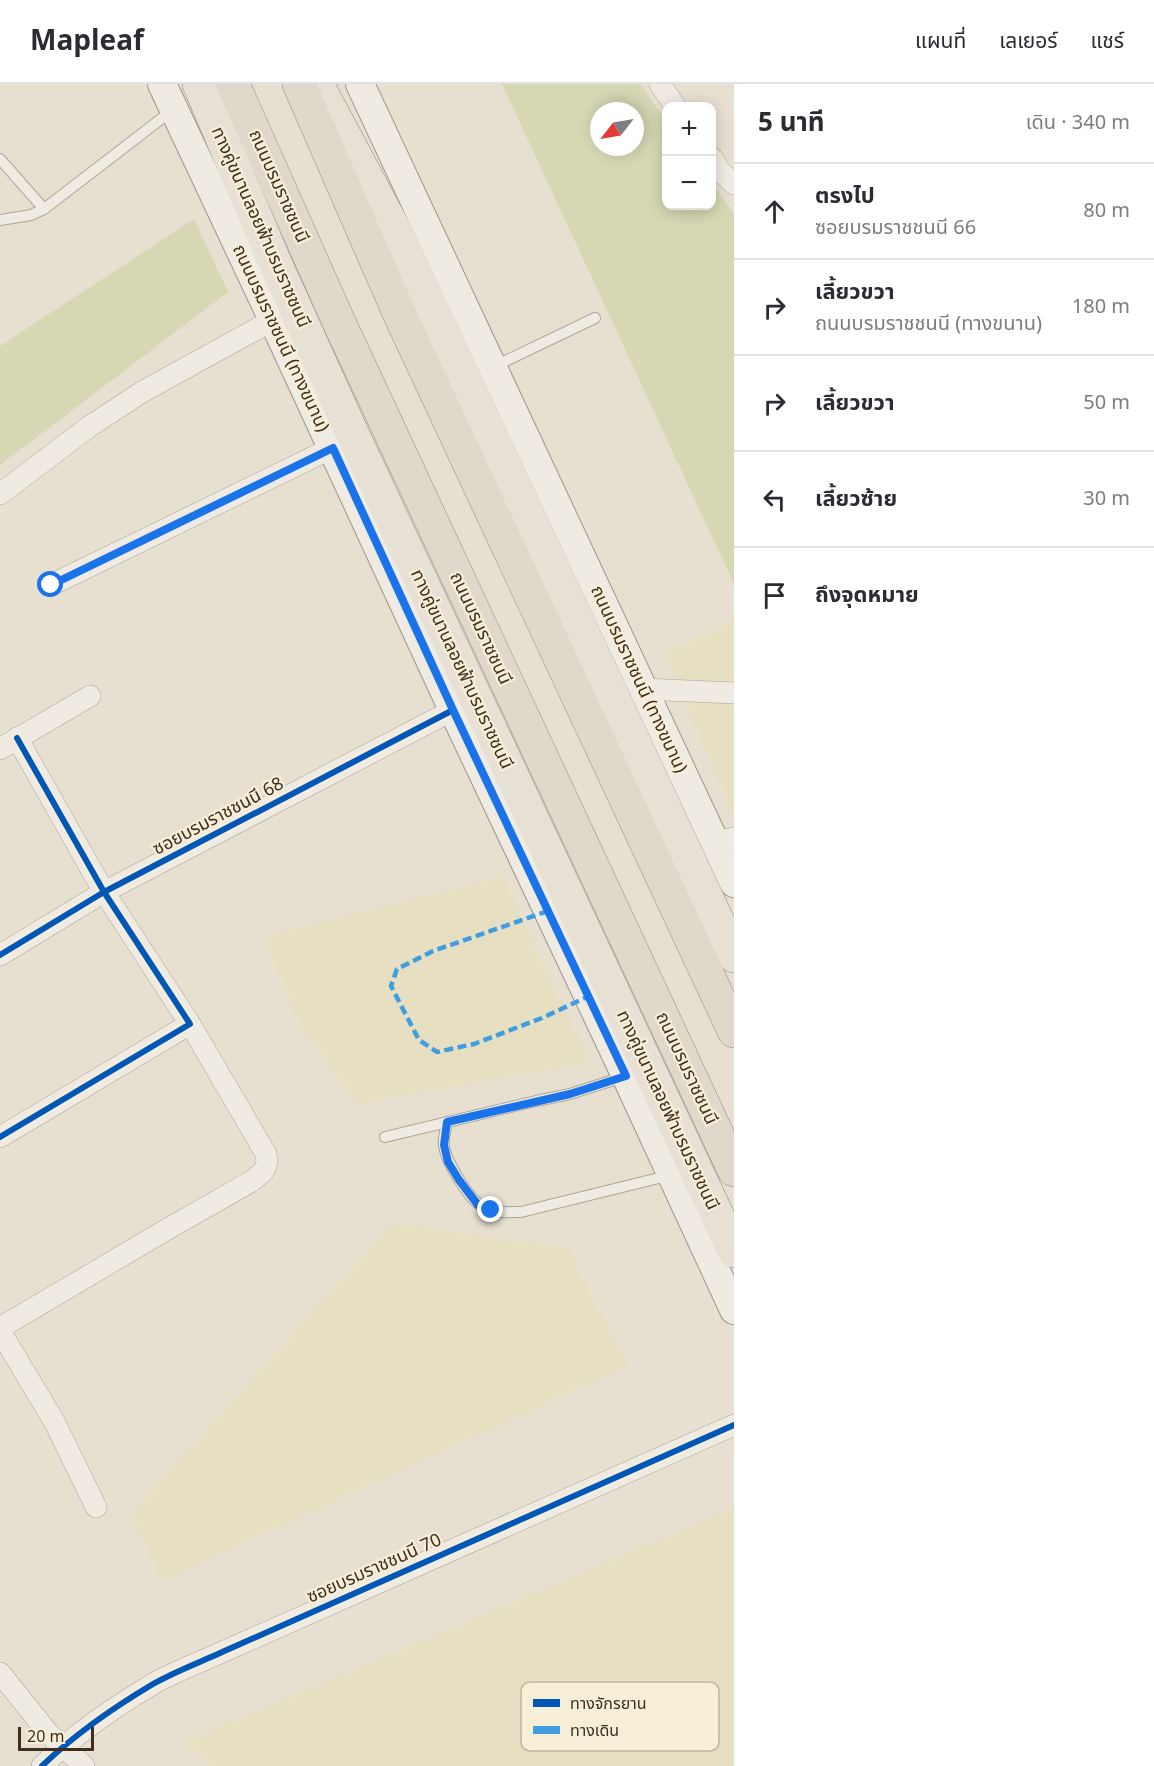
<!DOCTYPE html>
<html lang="th">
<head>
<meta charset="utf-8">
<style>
  :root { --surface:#fff; --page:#f2f2f3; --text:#2b2b33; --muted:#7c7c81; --line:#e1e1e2 }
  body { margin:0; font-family:Georgia,"Noto Sans Thai",serif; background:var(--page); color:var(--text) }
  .controls { position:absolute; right:18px; top:18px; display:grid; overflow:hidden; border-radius:12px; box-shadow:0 3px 15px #0003 }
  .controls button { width:54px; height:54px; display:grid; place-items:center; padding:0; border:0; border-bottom:2px solid var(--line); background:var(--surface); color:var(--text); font:30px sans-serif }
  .compass { position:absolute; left:590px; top:18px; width:54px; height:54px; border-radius:50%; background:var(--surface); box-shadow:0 3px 15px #0003; rotate:239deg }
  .scale { position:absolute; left:18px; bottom:15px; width:76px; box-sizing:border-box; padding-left:6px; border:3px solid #3d2e20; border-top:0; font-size:16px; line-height:21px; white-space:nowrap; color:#3d2e20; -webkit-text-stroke:4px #f7eed8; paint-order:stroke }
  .stop { position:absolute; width:18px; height:18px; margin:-14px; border:4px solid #1a73e8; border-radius:50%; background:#fff }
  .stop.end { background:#1a73e8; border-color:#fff; box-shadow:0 2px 6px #0008 }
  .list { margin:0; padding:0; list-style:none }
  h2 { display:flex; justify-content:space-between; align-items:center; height:78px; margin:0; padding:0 24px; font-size:26px }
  h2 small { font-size:20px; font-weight:400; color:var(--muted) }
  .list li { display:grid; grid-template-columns:39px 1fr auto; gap:18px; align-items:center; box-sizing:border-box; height:96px; padding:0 24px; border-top:2px solid var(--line) }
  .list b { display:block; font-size:22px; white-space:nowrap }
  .list p { margin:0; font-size:20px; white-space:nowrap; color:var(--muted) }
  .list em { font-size:20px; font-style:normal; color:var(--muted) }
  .icon { flex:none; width:33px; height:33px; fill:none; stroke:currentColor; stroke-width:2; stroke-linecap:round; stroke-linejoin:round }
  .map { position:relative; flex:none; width:734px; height:1682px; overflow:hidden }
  header { display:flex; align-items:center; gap:36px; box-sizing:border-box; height:84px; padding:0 30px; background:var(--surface); border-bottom:2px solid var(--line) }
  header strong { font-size:28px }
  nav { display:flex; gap:33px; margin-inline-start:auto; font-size:21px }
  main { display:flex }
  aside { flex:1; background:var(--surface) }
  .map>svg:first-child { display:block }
  .farmland { fill:#e6dfc2 }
  .green { fill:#d6d7b3; fill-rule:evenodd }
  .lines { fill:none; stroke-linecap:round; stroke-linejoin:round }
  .service-casing { stroke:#ada599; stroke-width:12 }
  .minor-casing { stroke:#ada599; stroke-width:22 }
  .secondary-casing { stroke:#9c958a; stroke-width:30 }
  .primary-casing { stroke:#928b80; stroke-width:34 }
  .trunk-casing { stroke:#928b80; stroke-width:34 }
  .service { stroke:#efebe3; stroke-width:10 }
  .minor { stroke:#efebe3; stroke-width:21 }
  .secondary { stroke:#efebe3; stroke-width:28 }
  .primary { stroke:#e6e1d4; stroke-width:33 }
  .trunk { stroke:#e0d9cb; stroke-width:33 }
  .quiet { stroke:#3f9de0; stroke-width:4.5; stroke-dasharray:9 4.5; stroke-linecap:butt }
  .cycleway-casing { stroke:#f7eed8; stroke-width:10 }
  .cycleway { stroke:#0057b8; stroke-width:6 }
  .route { stroke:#1a73e8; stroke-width:8 }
  .labels { text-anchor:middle; stroke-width:4.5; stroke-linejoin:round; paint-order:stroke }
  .street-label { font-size:18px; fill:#3d2e20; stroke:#f7eed8 }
  .key { fill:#f7eed8; stroke:#bfb4a1; stroke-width:1.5 }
  .key-label { font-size:16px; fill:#3d2e20 }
</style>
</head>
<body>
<header>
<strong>Mapleaf</strong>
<nav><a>แผนที่</a><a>เลเยอร์</a><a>แชร์</a></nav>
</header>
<main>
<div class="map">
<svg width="734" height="1682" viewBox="0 0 734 1682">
  <rect width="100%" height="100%" fill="#e7e0d1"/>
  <g class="farmland">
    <polygon points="734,536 734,733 665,569"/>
    <polygon points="503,793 590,979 358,1020 300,942 263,852"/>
    <polygon points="392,1139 568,1164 628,1282 162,1497 131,1430"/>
    <polygon points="734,1424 734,1682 210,1682 184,1658"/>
  </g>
  <g class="green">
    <path d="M502,0H640L666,37V122H712V99L734,130V500ZM599,27H635V63H599Z"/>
    <polygon points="194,135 228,208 0,381 0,262"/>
  </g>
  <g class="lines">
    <defs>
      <g id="service">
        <polyline points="0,75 44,125"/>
        <polyline points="0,136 31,131 44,125 174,25"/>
        <polyline points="493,283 595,234"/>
        <path d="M447,1038C446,1045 443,1054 444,1061C445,1076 468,1113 480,1121C492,1130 507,1128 521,1128L671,1091"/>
        <polyline points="385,1053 536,1017 570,1010 626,992"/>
      </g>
      <g id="minor">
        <polyline points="660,0 675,22"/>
        <polyline points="712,74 720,87 734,100"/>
        <polyline points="0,410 90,342 142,308 273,236"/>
        <polyline points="51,501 332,364"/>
        <polyline points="644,605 734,609"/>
        <polyline points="0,665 90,612"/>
        <polyline points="715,758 734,754"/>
        <polyline points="0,871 104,808 453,626"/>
        <polyline points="0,1053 190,940 104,808 17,654"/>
        <path d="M0,1244L164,1147L252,1097C263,1088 269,1085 266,1070L190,940"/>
        <polyline points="0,1247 55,1339 96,1423"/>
        <polyline points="0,1589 49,1650 84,1682"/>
        <path d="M42,1682C73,1652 116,1622 153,1600C174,1588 198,1579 220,1569L734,1341"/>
      </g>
      <g id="secondary">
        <polyline points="162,0 273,236 453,626 626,992 734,1226"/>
        <polyline points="360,0 734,799"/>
      </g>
      <g id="primary">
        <polyline points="199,0 277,183 348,340 734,1167"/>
        <polyline points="317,0 398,152 734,872"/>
      </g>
      <g id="trunk">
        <polyline points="233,0 338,236 734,1086"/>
        <polyline points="299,0 399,229 734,947"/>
      </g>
    </defs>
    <use href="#service" class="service-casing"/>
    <use href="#minor" class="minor-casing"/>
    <use href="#secondary" class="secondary-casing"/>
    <use href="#primary" class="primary-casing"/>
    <use href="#trunk" class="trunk-casing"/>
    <use href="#service" class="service"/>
    <use href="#minor" class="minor"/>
    <use href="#secondary" class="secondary"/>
    <use href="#primary" class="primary"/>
    <use href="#trunk" class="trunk"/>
    <polyline class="quiet" points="548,827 433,867 397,885 391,902 419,956 437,968 474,960 542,934 589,912"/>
    <defs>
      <g id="cycleway">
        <polyline points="0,871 104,808 453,626"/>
        <polyline points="0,1053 190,940 104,808 17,654"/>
        <path d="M42,1682C73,1652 116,1622 153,1600C174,1588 198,1579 220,1569L734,1341"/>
      </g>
    </defs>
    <use href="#cycleway" class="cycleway-casing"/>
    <use href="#cycleway" class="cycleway"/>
  </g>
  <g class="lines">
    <polyline class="route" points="51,501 333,364 453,626 626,992 570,1010 447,1038 444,1061 448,1078 459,1096 478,1121 491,1126"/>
  </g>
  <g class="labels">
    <g class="street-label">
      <text transform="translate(279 102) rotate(66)" y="6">ถนนบรมราชชนนี</text>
      <text transform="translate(261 143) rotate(66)" y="6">ทางคู่ขนานลอยฟ้าบรมราชชนนี</text>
      <text transform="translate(281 254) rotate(65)" y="6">ถนนบรมราชชนนี (ทางขนาน)</text>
      <text transform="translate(481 544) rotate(65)" y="6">ถนนบรมราชชนนี</text>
      <text transform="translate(462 585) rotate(65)" y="6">ทางคู่ขนานลอยฟ้าบรมราชชนนี</text>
      <text transform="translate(639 595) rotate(65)" y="6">ถนนบรมราชชนนี (ทางขนาน)</text>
      <text transform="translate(218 732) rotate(-28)" y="6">ซอยบรมราชชนนี 68</text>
      <text transform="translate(687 984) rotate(65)" y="6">ถนนบรมราชชนนี</text>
      <text transform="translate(668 1026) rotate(65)" y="6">ทางคู่ขนานลอยฟ้าบรมราชชนนี</text>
      <text transform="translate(374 1484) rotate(-24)" y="6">ซอยบรมราชชนนี 70</text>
    </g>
  </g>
  <rect x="521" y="1598" width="198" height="69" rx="9" class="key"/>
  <rect x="533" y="1615" width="27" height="8" fill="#0057b8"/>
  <rect x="533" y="1642" width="27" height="8" fill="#3f9de0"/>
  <g class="key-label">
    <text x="570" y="1625">ทางจักรยาน</text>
    <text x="570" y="1652">ทางเดิน</text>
  </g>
</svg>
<div class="controls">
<button>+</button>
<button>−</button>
</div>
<svg class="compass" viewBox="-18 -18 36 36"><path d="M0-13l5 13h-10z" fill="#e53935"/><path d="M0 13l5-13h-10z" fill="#7c7c81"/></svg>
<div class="scale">20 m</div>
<div class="stop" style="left:51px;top:501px"></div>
<div class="stop end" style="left:491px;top:1126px"></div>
</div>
<aside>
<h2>5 นาที<small>เดิน · 340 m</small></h2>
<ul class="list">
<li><svg class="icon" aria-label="ahead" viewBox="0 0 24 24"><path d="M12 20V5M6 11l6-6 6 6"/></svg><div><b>ตรงไป</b><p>ซอยบรมราชชนนี 66</p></div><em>80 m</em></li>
<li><svg class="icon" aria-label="right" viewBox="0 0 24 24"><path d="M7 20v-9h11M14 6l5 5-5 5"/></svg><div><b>เลี้ยวขวา</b><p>ถนนบรมราชชนนี (ทางขนาน)</p></div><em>180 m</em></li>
<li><svg class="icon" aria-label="right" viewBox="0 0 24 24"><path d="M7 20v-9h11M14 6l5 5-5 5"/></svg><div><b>เลี้ยวขวา</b></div><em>50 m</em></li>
<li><svg class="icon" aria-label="left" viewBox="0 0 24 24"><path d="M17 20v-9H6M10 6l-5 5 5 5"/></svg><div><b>เลี้ยวซ้าย</b></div><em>30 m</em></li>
<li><svg class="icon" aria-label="arrive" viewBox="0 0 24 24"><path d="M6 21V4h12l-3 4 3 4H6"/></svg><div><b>ถึงจุดหมาย</b></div></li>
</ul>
</aside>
</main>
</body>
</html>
